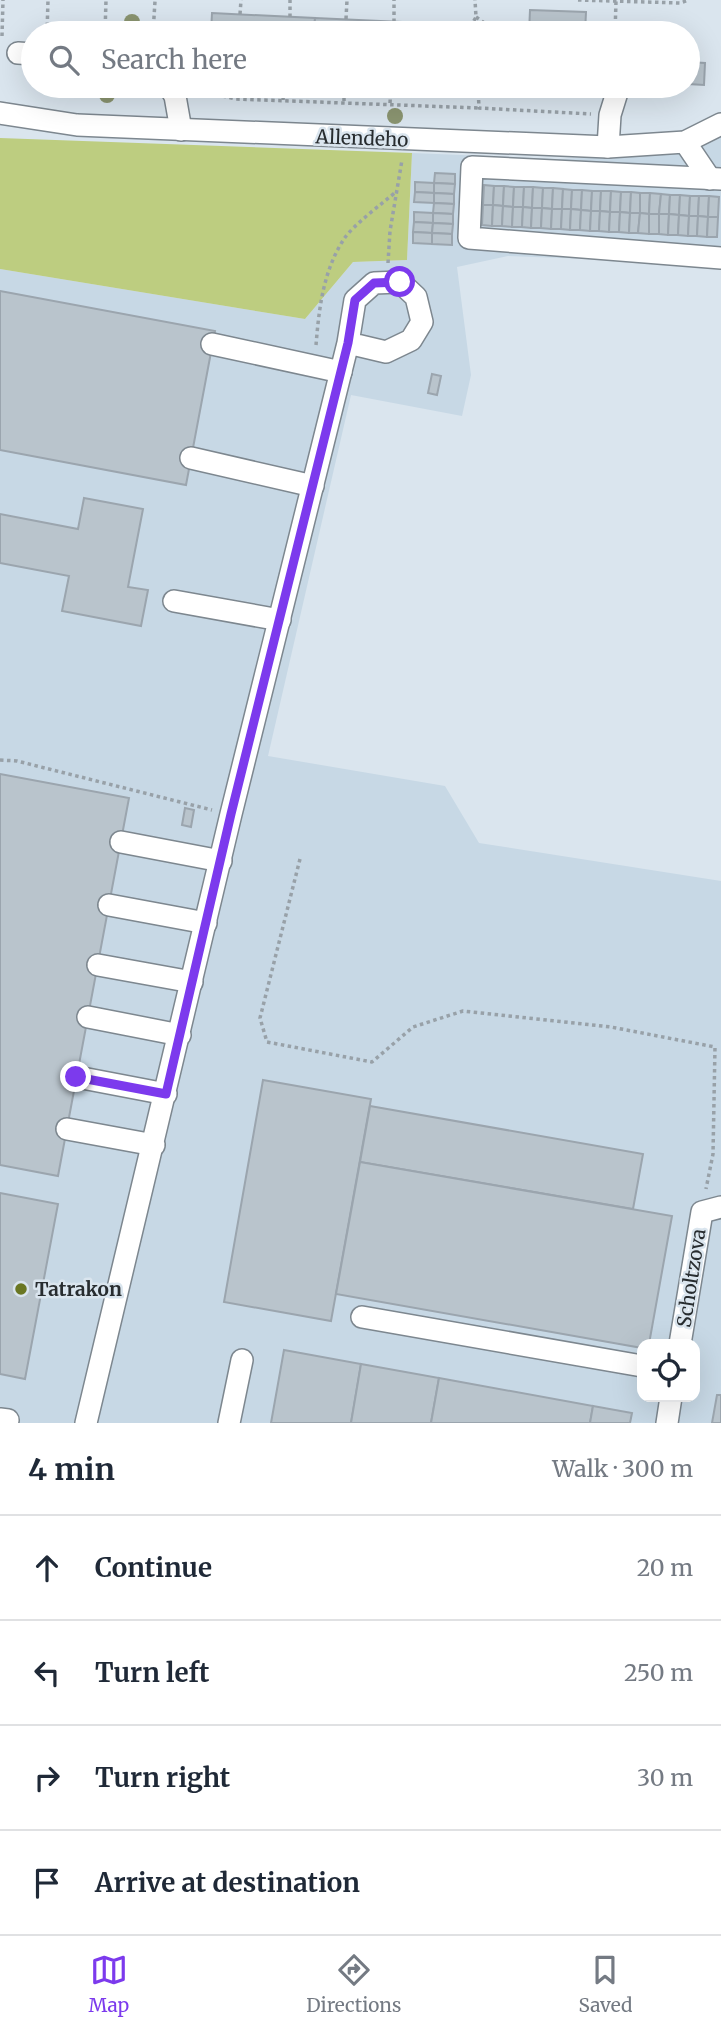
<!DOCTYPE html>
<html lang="en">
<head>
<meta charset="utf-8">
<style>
  :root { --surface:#fff; --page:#f6f6f7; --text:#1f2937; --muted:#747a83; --line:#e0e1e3; --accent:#7c3aed }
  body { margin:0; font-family:Merriweather,serif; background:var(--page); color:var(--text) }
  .controls { position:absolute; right:21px; bottom:21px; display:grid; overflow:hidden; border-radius:14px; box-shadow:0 7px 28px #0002 }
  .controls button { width:63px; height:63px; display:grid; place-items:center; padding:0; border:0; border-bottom:2px solid var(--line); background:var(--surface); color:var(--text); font:35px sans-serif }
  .stop { position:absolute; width:21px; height:21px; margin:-16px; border:5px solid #7c3aed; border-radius:50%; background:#fff }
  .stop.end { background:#7c3aed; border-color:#fff; box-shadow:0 2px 7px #0008 }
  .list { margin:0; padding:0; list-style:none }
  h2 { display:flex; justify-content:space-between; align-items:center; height:91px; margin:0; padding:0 28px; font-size:30px }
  h2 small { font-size:23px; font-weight:400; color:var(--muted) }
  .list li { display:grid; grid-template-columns:46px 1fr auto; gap:21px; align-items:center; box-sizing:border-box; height:105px; padding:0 28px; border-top:2px solid var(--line) }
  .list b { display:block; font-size:26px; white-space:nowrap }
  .list em { font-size:23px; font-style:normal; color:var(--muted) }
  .icon { flex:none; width:38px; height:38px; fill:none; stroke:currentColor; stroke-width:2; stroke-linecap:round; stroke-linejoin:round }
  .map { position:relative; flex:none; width:721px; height:1423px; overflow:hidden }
  .search { position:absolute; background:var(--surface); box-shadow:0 7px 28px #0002; left:21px; right:21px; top:21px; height:77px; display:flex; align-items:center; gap:18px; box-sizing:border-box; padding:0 24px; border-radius:38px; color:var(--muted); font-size:26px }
  .sheet { height:511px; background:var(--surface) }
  nav { display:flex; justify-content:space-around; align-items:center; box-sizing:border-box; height:98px; border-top:2px solid var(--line); background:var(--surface); font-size:19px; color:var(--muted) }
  nav a { display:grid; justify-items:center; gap:4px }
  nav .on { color:var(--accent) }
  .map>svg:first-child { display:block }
  .built { fill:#c7d8e5; fill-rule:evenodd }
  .green { fill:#bdcd80 }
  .building { fill:#b9c4cc; stroke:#9ba5ae; stroke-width:2 }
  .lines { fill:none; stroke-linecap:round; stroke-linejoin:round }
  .minor-casing { stroke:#7d878f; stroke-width:24 }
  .path { stroke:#98a1a8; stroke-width:3.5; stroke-dasharray:3.5 3.5; stroke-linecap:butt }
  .minor { stroke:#fff; stroke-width:21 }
  .tree { fill:#8a9470 }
  .route { stroke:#7c3aed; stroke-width:9 }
  .poi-dot { fill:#6a7723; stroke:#dae5ee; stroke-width:2.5 }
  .labels { text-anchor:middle; stroke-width:5; stroke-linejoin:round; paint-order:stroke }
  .street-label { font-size:19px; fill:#272c2f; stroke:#dae5ee }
  .poi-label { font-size:19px; font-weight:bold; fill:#272c2f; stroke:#dae5ee; text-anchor:start }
</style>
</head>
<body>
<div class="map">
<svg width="721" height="1423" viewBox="0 0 721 1423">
  <rect width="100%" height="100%" fill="#dae5ee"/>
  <path class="built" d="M721,135V264L508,256L457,267L471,375L462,416L351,395L268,756L445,786L479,843L721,881V1423H0V269L305,319L353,262L407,260L412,153L557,159L679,154ZM642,1344H695V1397H642Z"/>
  <polygon class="green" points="0,138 412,153 407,260 353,262 305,319 0,269"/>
  <g class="building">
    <polygon points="530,10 586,12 585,33 529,33"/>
    <polygon points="212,13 315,18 314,33 211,33"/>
    <polygon points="315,18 423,23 423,33 314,33"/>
    <polygon points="688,62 705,63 704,85 688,84"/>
    <polygon points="435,173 455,174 455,184 434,183"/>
    <polygon points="415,182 434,183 434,193 415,192"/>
    <polygon points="434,183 455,184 454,194 434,193"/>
    <polygon points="484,185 494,186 493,205 483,205"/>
    <polygon points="494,186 504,186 503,206 493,205"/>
    <polygon points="504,186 514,187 513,207 503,206"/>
    <polygon points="514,187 524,187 523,207 513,207"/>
    <polygon points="524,187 533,187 532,208 523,207"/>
    <polygon points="533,187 543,188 542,208 532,208"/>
    <polygon points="543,188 553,188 552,209 542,208"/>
    <polygon points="553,188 563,189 562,209 552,209"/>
    <polygon points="563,189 572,190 571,209 562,209"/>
    <polygon points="572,190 582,190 581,210 571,209"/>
    <polygon points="582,190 592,191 591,211 581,210"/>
    <polygon points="592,191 601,191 600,211 591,211"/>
    <polygon points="601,191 611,191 610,212 600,211"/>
    <polygon points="611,191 621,192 620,212 610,212"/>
    <polygon points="415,192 434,193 434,203 414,202"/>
    <polygon points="621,192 631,192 630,213 620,212"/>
    <polygon points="631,192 640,193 640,213 630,213"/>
    <polygon points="434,193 454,194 454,204 434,203"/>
    <polygon points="640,193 650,193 649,214 640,213"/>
    <polygon points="650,193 661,194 659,214 649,214"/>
    <polygon points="661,194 670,195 669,214 659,214"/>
    <polygon points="670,195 680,195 679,215 669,214"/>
    <polygon points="680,195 690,196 689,216 679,215"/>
    <polygon points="690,196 699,196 698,216 689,216"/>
    <polygon points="699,196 709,196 708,217 698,216"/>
    <polygon points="709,196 719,197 718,217 708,217"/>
    <polygon points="434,203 454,204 453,214 433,213"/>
    <polygon points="483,205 493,205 492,226 482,225"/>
    <polygon points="493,205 503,206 502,226 492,226"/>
    <polygon points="503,206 513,207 512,227 502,226"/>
    <polygon points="513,207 523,207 522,227 512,227"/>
    <polygon points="523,207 532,208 531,228 522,227"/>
    <polygon points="532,208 542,208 541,228 531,228"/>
    <polygon points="542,208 552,209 551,229 541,228"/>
    <polygon points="552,209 562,209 561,229 551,229"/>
    <polygon points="562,209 571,209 570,230 561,229"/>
    <polygon points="571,209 581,210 580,230 570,230"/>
    <polygon points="581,210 591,211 590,231 580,230"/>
    <polygon points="591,211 600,211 599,231 590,231"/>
    <polygon points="600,211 610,212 609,232 599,231"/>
    <polygon points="414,212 433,213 433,223 414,222"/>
    <polygon points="610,212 620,212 619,232 609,232"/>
    <polygon points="620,212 630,213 629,233 619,232"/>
    <polygon points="433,213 453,214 453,224 433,223"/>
    <polygon points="630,213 640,213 638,233 629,233"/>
    <polygon points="640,213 649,214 649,234 638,233"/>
    <rect x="649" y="214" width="10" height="20"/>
    <polygon points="659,214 669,214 668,235 659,234"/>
    <polygon points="669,214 679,215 678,235 668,235"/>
    <polygon points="679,215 689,216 688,236 678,235"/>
    <polygon points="689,216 698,216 697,236 688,236"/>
    <polygon points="698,216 708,217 707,237 697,236"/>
    <polygon points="708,217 718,217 717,237 707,237"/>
    <polygon points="414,222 433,223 432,233 413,232"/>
    <polygon points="433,223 453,224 452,234 432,233"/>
    <polygon points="413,232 432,233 432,244 413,243"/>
    <polygon points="432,233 452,234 452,245 432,244"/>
    <polygon points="0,291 215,331 186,485 0,450"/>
    <polygon points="432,374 441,376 437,395 428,393"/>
    <polygon points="84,498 143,509 128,587 148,590 141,626 62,611 69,576 0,563 0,514 78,529"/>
    <polygon points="0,774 129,798 58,1176 0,1165"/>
    <polygon points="185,808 194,810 191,827 182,825"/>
    <polygon points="263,1080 371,1099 331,1321 224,1302"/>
    <polygon points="370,1106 643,1154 633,1209 360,1162"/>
    <polygon points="360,1162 672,1216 649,1344 642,1344 642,1348 336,1294"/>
    <polygon points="0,1193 58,1204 25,1379 0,1374"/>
    <polygon points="284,1350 361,1364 351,1423 271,1423"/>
    <polygon points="361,1364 439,1378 431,1423 351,1423"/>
    <polygon points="439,1378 593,1406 590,1423 431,1423"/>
    <polygon points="717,1395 721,1395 721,1423 712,1423"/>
    <polygon points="593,1406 632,1413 630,1423 590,1423"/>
  </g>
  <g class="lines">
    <defs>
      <g id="minor">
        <polyline points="18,53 33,54"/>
        <polyline points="169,86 175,96 181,130"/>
        <polyline points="0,113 77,125 608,147 685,142 721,124"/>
        <polyline points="685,142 710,179"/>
        <polyline points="608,147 610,115 619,86"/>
        <polyline points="721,179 472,167 469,238 721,258"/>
        <polyline points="212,344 341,372"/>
        <polyline points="191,458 313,486"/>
        <polyline points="174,601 280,620"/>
        <polyline points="121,842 221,861"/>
        <polyline points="109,905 206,923"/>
        <polyline points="98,965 192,982"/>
        <polyline points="88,1017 180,1035"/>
        <polyline points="77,1077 166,1094"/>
        <polyline points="67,1129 154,1145"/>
        <polyline points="362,1317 642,1366"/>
        <polyline points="680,1344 702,1212 721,1207"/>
        <polyline points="0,1419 8,1420"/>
        <polyline points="86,1423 231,814 348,343 355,300 374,283 400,282 416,297 422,322 411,340 386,352 348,343"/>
        <polyline points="229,1423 242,1360"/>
        <polyline points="667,1423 671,1397"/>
      </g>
    </defs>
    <use href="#minor" class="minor-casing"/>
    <g class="path">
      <polyline points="578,0 680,3 689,0"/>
      <polyline points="240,14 241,0"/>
      <polyline points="290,17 290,0"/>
      <polyline points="476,17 483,22 485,33"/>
      <polyline points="346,19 347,0"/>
      <polyline points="394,22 394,0"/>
      <polyline points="47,33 48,0"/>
      <polyline points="105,33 106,0"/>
      <polyline points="153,33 155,1"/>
      <polyline points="467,33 476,17 475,0"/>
      <polyline points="615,33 616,1"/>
      <polyline points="2,36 3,0"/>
      <polyline points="213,86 222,96 236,99 479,108"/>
      <polyline points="478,86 479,108 591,114"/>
      <polyline points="236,98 237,86"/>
      <polyline points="283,100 284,86"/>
      <polyline points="344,101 344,86"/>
      <polyline points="390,103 391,86"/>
      <polyline points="388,263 390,231 402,160"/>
      <path d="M316,345C319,309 323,271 344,239C353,225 383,203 397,191"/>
      <polyline points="0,760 17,761 212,810"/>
      <polyline points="300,859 260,1018 267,1042 372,1062 413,1027 463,1011 611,1027 715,1047 713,1154 706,1189"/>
    </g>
    <use href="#minor" class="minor"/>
  </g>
  <g class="tree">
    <circle cx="132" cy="22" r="8"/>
    <circle cx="107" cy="95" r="8"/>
    <circle cx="395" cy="116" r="8"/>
  </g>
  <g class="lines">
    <polyline class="route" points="76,1077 166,1094 231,814 348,343 355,300 374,283 400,282"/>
  </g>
  <circle class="poi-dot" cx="21" cy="1289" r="7"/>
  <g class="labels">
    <g class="street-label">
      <text transform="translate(362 138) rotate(2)" y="7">Allendeho</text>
      <text transform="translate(691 1278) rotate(-81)" y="7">Scholtzova</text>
    </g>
    <g class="poi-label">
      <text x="35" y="1296">Tatrakon</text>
    </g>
  </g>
</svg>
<div class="controls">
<button><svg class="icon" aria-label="locate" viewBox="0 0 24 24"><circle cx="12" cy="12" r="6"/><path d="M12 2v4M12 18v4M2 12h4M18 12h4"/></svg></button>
</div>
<div class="stop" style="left:400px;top:282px"></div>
<div class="stop end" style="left:76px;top:1077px"></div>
<div class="search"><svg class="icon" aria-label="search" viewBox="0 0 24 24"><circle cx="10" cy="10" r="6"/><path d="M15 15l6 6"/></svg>Search here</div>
</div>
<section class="sheet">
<h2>4 min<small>Walk · 300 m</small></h2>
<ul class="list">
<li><svg class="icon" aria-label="ahead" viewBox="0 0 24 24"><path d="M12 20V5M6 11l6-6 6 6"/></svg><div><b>Continue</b></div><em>20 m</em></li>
<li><svg class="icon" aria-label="left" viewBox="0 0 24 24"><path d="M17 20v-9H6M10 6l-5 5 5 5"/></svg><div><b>Turn left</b></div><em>250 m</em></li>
<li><svg class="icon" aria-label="right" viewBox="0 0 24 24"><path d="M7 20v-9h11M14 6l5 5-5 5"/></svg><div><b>Turn right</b></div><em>30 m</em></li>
<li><svg class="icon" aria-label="arrive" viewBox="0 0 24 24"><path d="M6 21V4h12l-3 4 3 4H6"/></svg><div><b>Arrive at destination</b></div></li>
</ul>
</section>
<nav>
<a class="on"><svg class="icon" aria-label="map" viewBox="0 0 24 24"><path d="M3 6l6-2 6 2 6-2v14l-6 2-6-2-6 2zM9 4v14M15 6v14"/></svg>Map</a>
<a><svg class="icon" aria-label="directions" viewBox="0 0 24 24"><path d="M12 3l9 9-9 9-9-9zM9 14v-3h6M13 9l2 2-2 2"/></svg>Directions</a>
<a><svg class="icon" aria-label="saved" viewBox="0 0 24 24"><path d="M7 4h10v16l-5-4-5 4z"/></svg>Saved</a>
</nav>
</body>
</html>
